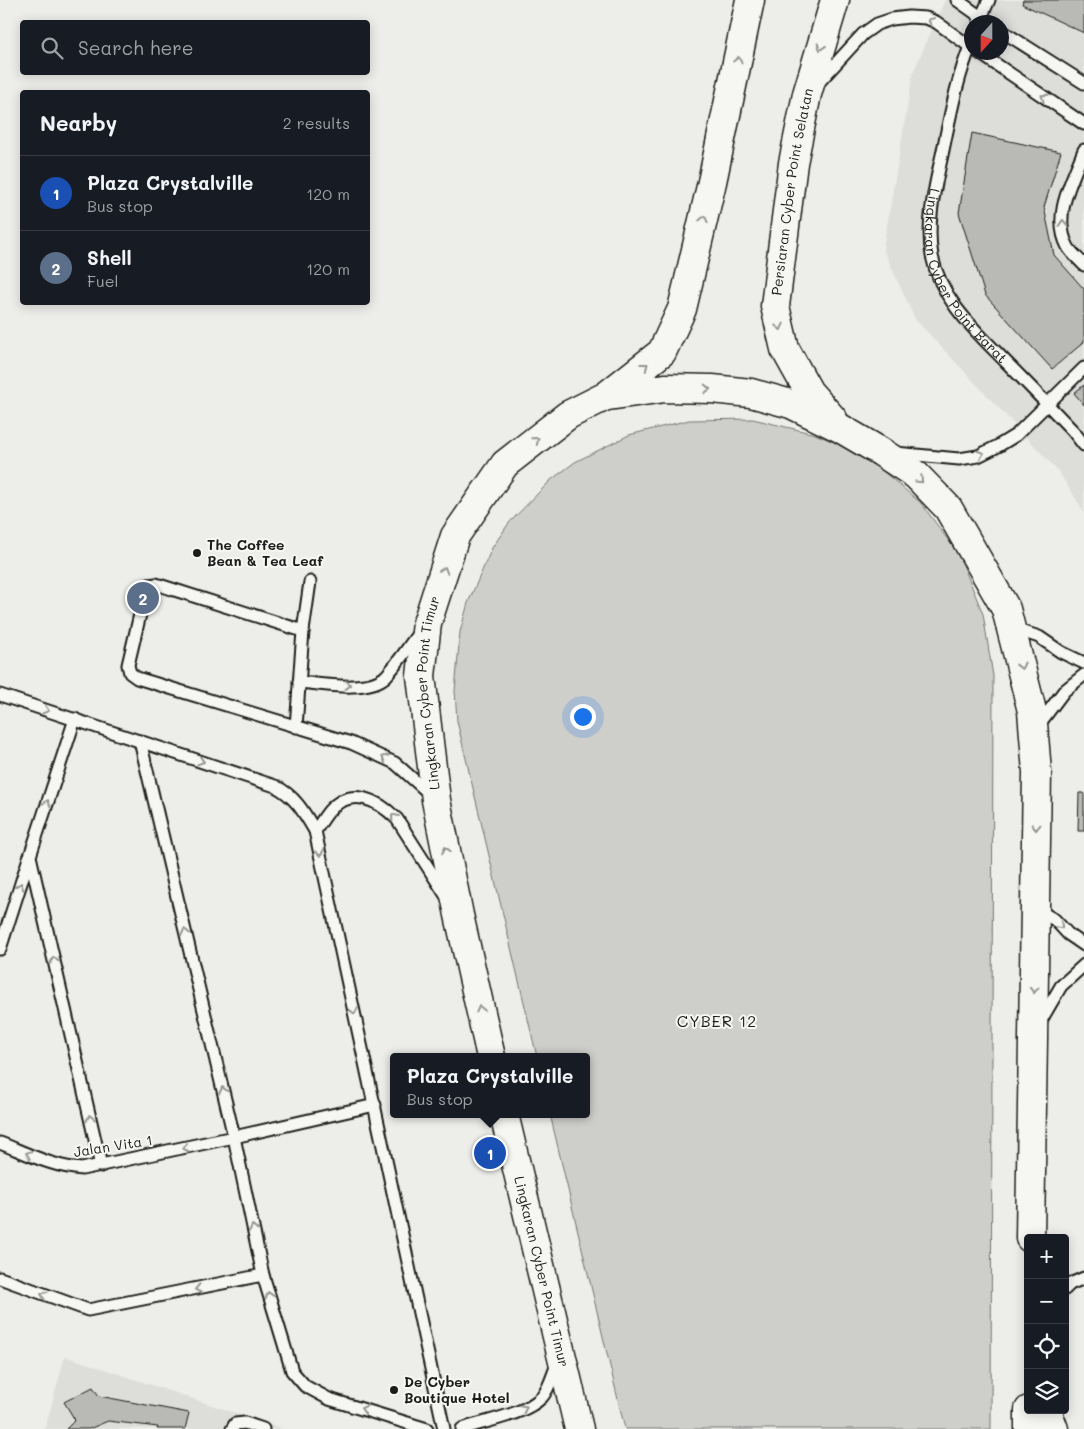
<!DOCTYPE html>
<html lang="en">
<head>
<meta charset="utf-8">
<style>
  :root { --surface:#171b24; --page:#20242c; --text:#f1f3f6; --muted:#9ea1a6; --line:#363941; --accent:#919294 }
  body { margin:0; font-family:Mali,sans-serif; background:var(--page); color:var(--text) }
  .controls { position:absolute; right:15px; bottom:15px; display:grid; overflow:hidden; border-radius:5px; box-shadow:0 2px 12px #0003 }
  .controls button { width:45px; height:45px; display:grid; place-items:center; padding:0; border:0; border-bottom:1px solid var(--line); background:var(--surface); color:var(--text); font:25px sans-serif }
  .compass { position:absolute; left:964px; top:15px; width:45px; height:45px; border-radius:50%; background:var(--surface); box-shadow:0 2px 12px #0003; rotate:201deg }
  .you { position:absolute; left:582px; top:716px; width:18px; height:18px; margin:-12px; border:4px solid #fff; border-radius:50%; background:#1a73e8; box-shadow:0 0 0 8px #1a73e833 }
  .badge { display:grid; place-items:center; width:32px; height:32px; border-radius:50%; background:var(--accent); color:#fff; font-size:16px; font-weight:700 }
  .pin { position:absolute; translate:-50% -50%; border:2px solid #fff; box-shadow:0 1px 5px #0006 }
  .popup { position:absolute; left:390px; top:1053px; width:200px; height:65px; box-sizing:border-box; display:grid; place-content:center; border-radius:5px; background:var(--surface); filter:drop-shadow(0 1px 4px #0005); font-size:16px; white-space:nowrap; color:var(--muted) }
  .popup b { font-size:19px; color:var(--text) }
  .popup::after { content:''; position:absolute; left:50%; top:100%; margin-left:-10px; border:10px solid transparent; border-top-color:var(--surface) }
  .list { margin:0; padding:0; list-style:none }
  h2 { display:flex; justify-content:space-between; align-items:center; height:65px; margin:0; padding:0 20px; font-size:21px }
  h2 small { font-size:16px; font-weight:400; color:var(--muted) }
  .list li { display:grid; grid-template-columns:32px 1fr auto; gap:15px; align-items:center; box-sizing:border-box; height:75px; padding:0 20px; border-top:1px solid var(--line) }
  .list b { display:block; font-size:19px; white-space:nowrap }
  .list p { margin:0; font-size:16px; white-space:nowrap; color:var(--muted) }
  .list em { font-size:16px; font-style:normal; color:var(--muted) }
  .icon { flex:none; width:28px; height:28px; fill:none; stroke:currentColor; stroke-width:2; stroke-linecap:round; stroke-linejoin:round }
  .map { position:relative; flex:none; width:1084px; height:1429px; overflow:hidden }
  .search { position:absolute; background:var(--surface); box-shadow:0 2px 12px #0003; left:20px; top:20px; width:350px; height:55px; display:flex; align-items:center; gap:12px; box-sizing:border-box; padding:0 18px; border-radius:5px; color:var(--muted); font-size:19px }
  .panel { position:absolute; background:var(--surface); box-shadow:0 2px 12px #0003; left:20px; top:90px; width:350px; height:215px; border-radius:5px }
  .map>svg:first-child { display:block }
  .built { fill:#ddddda; fill-rule:evenodd }
  .green { fill:#cececb; stroke:#757574 }
  .building { fill:#b9b9b6; stroke:#1c1c1c }
  .lines { fill:none; stroke-linecap:round; stroke-linejoin:round }
  .service-casing { stroke:#1c1c1c; stroke-width:15 }
  .secondary-casing { stroke:#1c1c1c; stroke-width:31 }
  .service { stroke:#f6f6f2; stroke-width:11 }
  .secondary { stroke:#f6f6f2; stroke-width:28 }
  .oneway { stroke:#949492 }
  .poi-dot { fill:#1c1c1c; stroke:#f6f6f2; stroke-width:2 }
  .labels { text-anchor:middle; stroke-width:4; stroke-linejoin:round; paint-order:stroke }
  .street-label { font-size:14px; fill:#1c1c1c; stroke:#f6f6f2 }
  .poi-label { font-size:14px; font-weight:bold; fill:#1c1c1c; stroke:#f6f6f2; text-anchor:start }
  .quarter-label { font-size:16px; letter-spacing:1px; fill:#1c1c1c; stroke:#f6f6f2 }
</style>
</head>
<body>
<div class="map">
<svg width="1084" height="1429" viewBox="0 0 1084 1429">
  <rect width="100%" height="100%" fill="#edede9"/>
  <filter id="ink" filterUnits="userSpaceOnUse"><feTurbulence type="fractalNoise" baseFrequency=".02" numOctaves="2"/><feDisplacementMap in="SourceGraphic" scale="10" xChannelSelector="R" yChannelSelector="G"/><feConvolveMatrix kernelMatrix="1 2 1 2 8 2 1 2 1" color-interpolation-filters="sRGB"/></filter>
  <g filter="url(#ink)">
    <g class="built">
      <path d="M945,0H1084V512L1059,472L915,319L883,249L913,73ZM972,22H1002V52H972Z"/>
      <polygon points="65,1356 283,1429 45,1429"/>
    </g>
    <polygon class="green" points="753,419 815,434 844,446 872,462 921,503 959,555 983,614 993,676 991,1429 625,1429 550,1114 586,1114 586,1057 537,1057 457,721 455,691 460,632 468,603 492,548 509,523 551,480 575,462 629,435 689,420"/>
    <g class="building">
      <polygon points="1023,0 1084,0 1084,33 1022,4"/>
      <polygon points="972,133 1061,152 1044,207 1054,255 1084,289 1084,342 1052,369 985,295 959,213"/>
      <polygon points="1084,385 1084,405 1074,393"/>
      <polygon points="1079,793 1084,793 1084,831 1078,831"/>
      <polygon points="93,1387 99,1396 189,1413 185,1429 157,1429 158,1427 108,1421 89,1429 66,1429 75,1420 64,1402"/>
    </g>
    <g class="lines">
      <defs>
        <g id="service">
          <polyline points="957,0 988,22"/>
          <polyline points="979,22 989,0"/>
          <polyline points="1002,31 1084,83"/>
          <path id="s1" d="M972,42C957,77 950,117 942,155C935,187 926,223 932,256C941,301 977,332 1007,363C1029,385 1051,408 1073,431L1084,445"/>
          <polyline points="978,52 1084,124"/>
          <polyline points="818,83 863,34 877,24 892,19 909,17 926,18 936,22 972,48"/>
          <path d="M1084,150C1073,179 1051,216 1068,247C1072,254 1079,259 1084,265"/>
          <polyline points="895,453 959,459 978,456 998,446 1016,435 1084,368"/>
          <polyline points="1012,628 1039,637 1061,652 1084,663"/>
          <polyline points="303,631 156,584 149,585 146,589 128,665 130,673 137,678 351,743 395,763 431,795"/>
          <path d="M299,682C322,684 368,693 386,676C398,663 408,647 419,633"/>
          <path d="M0,695L275,786C295,796 304,812 315,831L444,1429"/>
          <polyline points="75,719 30,856 101,1166"/>
          <polyline points="296,727 303,631 310,582"/>
          <polyline points="1037,727 1064,691 1084,675"/>
          <polyline points="140,741 234,1137 263,1275 292,1371 305,1386 329,1399 427,1429"/>
          <path d="M315,831C320,824 324,817 329,811C351,786 378,800 397,819L447,897"/>
          <polyline points="1036,909 1055,920 1068,934 1084,945"/>
          <polyline points="0,949 29,858"/>
          <polyline points="1040,1022 1061,986 1084,965"/>
          <path d="M0,1143C26,1153 53,1167 82,1169L234,1137L375,1105"/>
          <polyline points="0,1278 88,1310 263,1275"/>
          <polyline points="1065,1289 1070,1284 1084,1278"/>
          <polyline points="232,1429 235,1424 245,1423 263,1429"/>
          <path d="M462,1429C484,1421 525,1415 542,1397C550,1388 553,1373 558,1362"/>
        </g>
        <g id="secondary">
          <polyline points="608,396 665,388 712,389 751,393 791,404 840,428 881,452 916,475 948,508 1006,609 1032,711 1037,772 1030,1238"/>
          <path id="s2" d="M833,419L809,392L785,349L775,306L793,163L807,94L835,0"/>
          <path id="s3" d="M491,1057L459,915L436,800L421,676L427,623L455,536L505,464L568,415L606,396L662,352L682,309L712,182L750,0"/>
          <path id="s4" d="M504,1114L579,1429"/>
          <polyline points="1029,1410 1029,1429"/>
          <polyline points="1047,1410 1054,1429"/>
        </g>
      </defs>
      <use href="#service" class="service-casing"/>
      <use href="#secondary" class="secondary-casing"/>
      <use href="#service" class="service"/>
      <use href="#secondary" class="secondary"/>
    </g>
    <defs><path id="oneway-chevron" d="M-2-3.5L2.5 0L-2 3.5" fill="none" stroke-width="1.6" stroke-linecap="round" stroke-linejoin="round" transform="scale(1.25)"/></defs>
    <g class="oneway">
      <use href="#oneway-chevron" transform="translate(931 21) rotate(-158)"/>
      <use href="#oneway-chevron" transform="translate(821 47) rotate(107)"/>
      <use href="#oneway-chevron" transform="translate(738 60) rotate(-78)"/>
      <use href="#oneway-chevron" transform="translate(1044 97) rotate(-146)"/>
      <use href="#oneway-chevron" transform="translate(704 219) rotate(-77)"/>
      <use href="#oneway-chevron" transform="translate(1063 223) rotate(-93)"/>
      <use href="#oneway-chevron" transform="translate(780 327) rotate(78)"/>
      <use href="#oneway-chevron" transform="translate(645 366) rotate(-38)"/>
      <use href="#oneway-chevron" transform="translate(707 389) rotate(2)"/>
      <use href="#oneway-chevron" transform="translate(536 440) rotate(-39)"/>
      <use href="#oneway-chevron" transform="translate(981 454) rotate(-20)"/>
      <use href="#oneway-chevron" transform="translate(920 480) rotate(44)"/>
      <use href="#oneway-chevron" transform="translate(444 570) rotate(-72)"/>
      <use href="#oneway-chevron" transform="translate(1021 666) rotate(76)"/>
      <use href="#oneway-chevron" transform="translate(348 685) rotate(2)"/>
      <use href="#oneway-chevron" transform="translate(46 710) rotate(18)"/>
      <use href="#oneway-chevron" transform="translate(385 758) rotate(-153)"/>
      <use href="#oneway-chevron" transform="translate(201 761) rotate(18)"/>
      <use href="#oneway-chevron" transform="translate(47 803) rotate(-72)"/>
      <use href="#oneway-chevron" transform="translate(394 817) rotate(-131)"/>
      <use href="#oneway-chevron" transform="translate(1036 827) rotate(91)"/>
      <use href="#oneway-chevron" transform="translate(446 850) rotate(-101)"/>
      <use href="#oneway-chevron" transform="translate(320 853) rotate(78)"/>
      <use href="#oneway-chevron" transform="translate(20 886) rotate(-72)"/>
      <use href="#oneway-chevron" transform="translate(1060 926) rotate(45)"/>
      <use href="#oneway-chevron" transform="translate(185 932) rotate(-103)"/>
      <use href="#oneway-chevron" transform="translate(54 960) rotate(-103)"/>
      <use href="#oneway-chevron" transform="translate(1034 990) rotate(91)"/>
      <use href="#oneway-chevron" transform="translate(480 1009) rotate(-103)"/>
      <use href="#oneway-chevron" transform="translate(354 1011) rotate(78)"/>
      <use href="#oneway-chevron" transform="translate(223 1090) rotate(-103)"/>
      <use href="#oneway-chevron" transform="translate(90 1118) rotate(-103)"/>
      <use href="#oneway-chevron" transform="translate(186 1148) rotate(168)"/>
      <use href="#oneway-chevron" transform="translate(29 1154) rotate(-159)"/>
      <use href="#oneway-chevron" transform="translate(253 1228) rotate(-102)"/>
      <use href="#oneway-chevron" transform="translate(198 1289) rotate(168)"/>
      <use href="#oneway-chevron" transform="translate(44 1295) rotate(-159)"/>
      <use href="#oneway-chevron" transform="translate(269 1295) rotate(-107)"/>
      <use href="#oneway-chevron" transform="translate(524 1408) rotate(-28)"/>
      <use href="#oneway-chevron" transform="translate(364 1409) rotate(-163)"/>
    </g>
  </g>
  <g class="poi-dot">
    <circle cx="197" cy="553" r="5"/>
    <circle cx="394" cy="1390" r="5"/>
  </g>
  <g class="labels">
    <g class="street-label">
      <text dy="5" stroke="none"><textPath href="#s2" startOffset="245">Persiaran Cyber Point Selatan</textPath></text>
      <text dy="5" stroke="none"><textPath href="#s1" startOffset="250">Lingkaran Cyber Point Barat</textPath></text>
      <text dy="5" stroke="none"><textPath href="#s3" startOffset="371">Lingkaran Cyber Point Timur</textPath></text>
      <text transform="translate(113 1146) rotate(-9)" y="5">Jalan Vita 1</text>
      <text dy="5" stroke="none"><textPath href="#s4" startOffset="162">Lingkaran Cyber Point Timur</textPath></text>
    </g>
    <g class="poi-label">
      <text x="207" y="550">The Coffee<tspan x="207" dy="16">Bean &amp; Tea Leaf</tspan></text>
      <text x="404" y="1387">De Cyber<tspan x="404" dy="16">Boutique Hotel</tspan></text>
    </g>
    <g class="quarter-label">
      <text x="717" y="1027">CYBER 12</text>
    </g>
  </g>
</svg>
<div class="controls">
<button>+</button>
<button>−</button>
<button><svg class="icon" aria-label="locate" viewBox="0 0 24 24"><circle cx="12" cy="12" r="6"/><path d="M12 2v4M12 18v4M2 12h4M18 12h4"/></svg></button>
<button><svg class="icon" aria-label="layers" viewBox="0 0 24 24"><path d="M12 4l9 5-9 5-9-5zM3 14l9 5 9-5"/></svg></button>
</div>
<svg class="compass" viewBox="-18 -18 36 36"><path d="M0-13l5 13h-10z" fill="#e53935"/><path d="M0 13l5-13h-10z" fill="#9ea1a6"/></svg>
<div class="you"></div>
<div class="pin badge" style="left:490px;top:1153px;background:#1a4fb4">1</div>
<div class="popup"><b>Plaza Crystalville</b>Bus stop</div>
<div class="pin badge" style="left:143px;top:598px;background:#5c6f8a">2</div>
<div class="search"><svg class="icon" aria-label="search" viewBox="0 0 24 24"><circle cx="10" cy="10" r="6"/><path d="M15 15l6 6"/></svg>Search here</div>
<section class="panel">
<h2>Nearby<small>2 results</small></h2>
<ul class="list">
<li><span class="badge" style="background:#1a4fb4">1</span><div><b>Plaza Crystalville</b><p>Bus stop</p></div><em>120 m</em></li>
<li><span class="badge" style="background:#5c6f8a">2</span><div><b>Shell</b><p>Fuel</p></div><em>120 m</em></li>
</ul>
</section>
</div>
</body>
</html>
